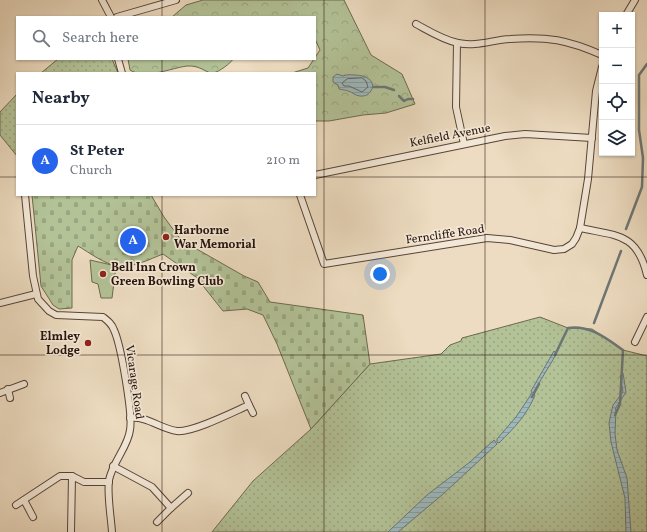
<!DOCTYPE html>
<html lang="en">
<head>
<meta charset="utf-8">
<style>
  :root { --surface:#fff; --page:#f2f2f3; --text:#1f2937; --muted:#747a83; --line:#e0e1e3; --accent:#2563eb }
  body { margin:0; font-family:Vollkorn,serif; background:var(--page); color:var(--text) }
  .controls { position:absolute; right:12px; top:12px; display:grid; overflow:hidden; border-radius:0px; box-shadow:0 1px 3px #0004 }
  .controls button { width:36px; height:36px; display:grid; place-items:center; padding:0; border:0; border-bottom:1px solid var(--line); background:var(--surface); color:var(--text); font:20px sans-serif }
  .you { position:absolute; left:380px; top:274px; width:14px; height:14px; margin:-10px; border:3px solid #fff; border-radius:50%; background:#1a73e8; box-shadow:0 0 0 6px #1a73e833 }
  .badge { display:grid; place-items:center; width:26px; height:26px; border-radius:50%; background:var(--accent); color:#fff; font-size:13px; font-weight:700 }
  .pin { position:absolute; translate:-50% -50%; border:2px solid #fff; box-shadow:0 1px 4px #0006 }
  .list { margin:0; padding:0; list-style:none }
  h2 { display:flex; justify-content:space-between; align-items:center; height:52px; margin:0; padding:0 16px; font-size:17px }
  h2 small { font-size:13px; font-weight:400; color:var(--muted) }
  .list li { display:grid; grid-template-columns:26px 1fr auto; gap:12px; align-items:center; box-sizing:border-box; height:72px; padding:0 16px; border-top:1px solid var(--line) }
  .list b { display:block; font-size:15px; white-space:nowrap }
  .list p { margin:0; font-size:13px; white-space:nowrap; color:var(--muted) }
  .list em { font-size:13px; font-style:normal; color:var(--muted) }
  .icon { flex:none; width:22px; height:22px; fill:none; stroke:currentColor; stroke-width:2; stroke-linecap:round; stroke-linejoin:round }
  .map { position:relative; flex:none; width:647px; height:532px; overflow:hidden }
  .search { position:absolute; background:var(--surface); box-shadow:0 1px 3px #0004; left:16px; top:16px; width:300px; height:44px; display:flex; align-items:center; gap:10px; box-sizing:border-box; padding:0 14px; border-radius:0px; color:var(--muted); font-size:15px }
  .panel { position:absolute; background:var(--surface); box-shadow:0 1px 3px #0004; left:16px; top:72px; width:300px; height:124px; border-radius:0px }
  .map>svg:first-child { display:block }
  .green { fill:url(#green-dots); stroke:#6c6a50 }
  .forest { fill:url(#forest-crowns); stroke:#6c6a50 }
  .cemetery { fill:url(#cemetery-stones); stroke:#6c6a50 }
  .pitch { fill:#b3c297; stroke:#6c6a50 }
  .water { fill:url(#water-rules); stroke:#6d7675 }
  .lines { fill:none; stroke-linecap:round; stroke-linejoin:round }
  .shore { stroke:#626664; stroke-width:1 }
  .stream { stroke:#6d7675; stroke-width:2.5 }
  .street-casing { stroke:#584438; stroke-width:8 }
  .street { stroke:#f3e8d7; stroke-width:6 }
  .grid { fill:none; stroke:#26120a; stroke-width:1; stroke-opacity:0.55 }
  .poi-dot { fill:#8f2418; stroke:#f3e8d7; stroke-width:1.5 }
  .labels { text-anchor:middle; stroke-width:3.5; stroke-linejoin:round; paint-order:stroke }
  .street-label { font-size:12px; fill:#26120a; stroke:#f3e8d7 }
  .poi-label { font-size:12px; font-weight:bold; fill:#26120a; stroke:#f3e8d7; text-anchor:start }
</style>
</head>
<body>
<div class="map">
<svg width="647" height="532" viewBox="0 0 647 532">
  <defs>
    <pattern id="green-dots" width="8" height="8" patternUnits="userSpaceOnUse"><rect width="8" height="8" fill="#b3c297"/><path d="M2 2h.1M6 6h.1" fill="none" stroke="#9aa681" stroke-width="1.8" stroke-linecap="round"/></pattern>
    <pattern id="forest-crowns" width="20" height="18" patternUnits="userSpaceOnUse"><rect width="20" height="18" fill="#b3c297"/><path d="M2 6a3 3 0 1 1 6 0M12 15a3 3 0 1 1 6 0" fill="none" stroke="#9aa681"/></pattern>
    <pattern id="cemetery-stones" width="16" height="16" patternUnits="userSpaceOnUse"><rect width="16" height="16" fill="#b3c297"/><path d="M2 7V4a2 2 0 0 1 4 0v3zM10 15v-3a2 2 0 0 1 4 0v3z" fill="#9aa681"/></pattern>
    <pattern id="water-rules" width="6" height="5" patternUnits="userSpaceOnUse"><rect width="6" height="5" fill="#9db9bd"/><path d="M0 2.5h6" fill="none" stroke="#879ea1"/></pattern>
  </defs>
  <rect width="100%" height="100%" fill="#eddcc1"/>
  <filter id="stains"><feTurbulence type="fractalNoise" baseFrequency=".005" numOctaves="4"/><feColorMatrix values="0 0 0 0 .2 0 0 0 0 .09 0 0 0 0 .02 0 0 0 .5 -.17"/></filter>
  <radialGradient id="worn" r=".72"><stop offset=".6" stop-color="#630" stop-opacity="0"/><stop offset="1" stop-color="#630" stop-opacity=".3"/></radialGradient>
  <g class="green">
    <polygon points="58,59 112,59 118,73 41,73"/>
    <polygon points="17,94 17,156 0,135 0,112"/>
    <polygon points="540,317 568,328 592,329 623,350 647,356 647,532 212,532 253,481 311,429 370,364 441,354 450,345 461,341 462,338"/>
  </g>
  <g class="forest">
    <polygon points="203,0 344,0 371,55 402,74 415,104 386,113 363,115 329,121 315,121 315,73 292,73 308,68 320,50 315,39 315,17 172,17 186,5"/>
    <path d="M128,59H233C231,63 219,72 213,73C207,74 201,65 187,66C171,68 145,80 130,70Z"/>
  </g>
  <path class="cemetery" d="M32,195H151L164,217L181,240L244,276L258,282L270,302L363,315L370,364L311,429L277,344L263,315L247,309L223,311L196,277L163,254C150,259 133,268 118,266C104,264 90,253 78,246L72,260V308L59,309L53,305L41,286Z"/>
  <polygon class="pitch" points="90,260 116,266 112,298 101,298 98,284 92,282"/>
  <g class="water">
    <path d="M337,74L343,76C347,74 351,75 355,75C382,76 373,98 360,96C355,96 353,92 348,91C346,90 343,90 339,89L338,85L333,82V77Z"/>
    <path d="M554,351L557,353L533,393L535,395C527,415 514,428 499,443L497,442V439L516,417L532,393L531,391Z"/>
    <polygon points="623,373 626,392 615,409 616,409 615,434 617,450 627,478 631,532 626,532 625,498 611,442 609,423 613,405 623,392 620,376"/>
    <polygon points="494,440 497,444 442,495 398,532 388,532 427,495 470,462"/>
  </g>
  <g class="lines">
    <polygon class="shore" points="362,78 366,81 368,87 362,92 349,86 344,86 342,83 347,79"/>
    <g class="stream">
      <polyline points="373,87 385,87 394,90"/>
      <polyline points="399,96 404,101 408,99 413,99"/>
      <polyline points="626,229 642,187 643,158 639,130 639,75 647,64"/>
      <polyline points="594,323 621,251"/>
      <path d="M555,355L568,328C590,325 606,338 623,350L620,404L615,415"/>
      <polyline points="532,397 539,384"/>
    </g>
    <defs>
      <g id="street">
        <polyline points="102,0 111,17"/>
        <polyline points="626,15 635,0"/>
        <polyline points="117,17 176,0"/>
        <path d="M416,24C429,31 443,40 458,43C476,47 492,40 510,39C547,36 568,40 602,55"/>
        <polyline points="457,43 456,107 464,144"/>
        <polyline points="118,59 122,73"/>
        <polyline points="315,175 505,136 525,134 592,138"/>
        <path d="M25,195L33,276L38,299L49,311L56,315L103,317C108,321 112,324 114,330C121,345 133,415 130,430C128,447 113,461 109,480C107,495 111,517 112,532"/>
        <polyline points="300,195 324,264 487,238 510,240 554,250 564,249 572,244 576,238 580,228 588,179 596,91 602,67"/>
        <path d="M580,228C617,236 637,233 647,275"/>
        <polyline points="0,303 36,294"/>
        <polyline points="635,342 647,317"/>
        <polyline points="8,389 10,398"/>
        <polyline points="0,393 24,384"/>
        <polyline points="245,396 249,405"/>
        <path d="M130,418C147,416 161,429 177,431C192,433 233,412 249,405L253,413"/>
        <polyline points="113,466 152,487 171,508 157,522"/>
        <polyline points="24,500 33,517"/>
        <polyline points="16,505 60,476 72,476 84,482 109,482"/>
        <polyline points="171,508 188,493"/>
        <polyline points="71,532 72,476"/>
      </g>
    </defs>
    <use href="#street" class="street-casing"/>
    <use href="#street" class="street"/>
  </g>
  <path class="grid" d="M162,0V17M324,0V532M485,0V532M162,59V73M0,177H17M315,177H647M162,195V532M0,355H647"/>
  <g class="poi-dot">
    <circle cx="166" cy="237" r="4"/>
    <circle cx="103" cy="274" r="4"/>
    <circle cx="88" cy="343" r="4"/>
  </g>
  <g class="labels">
    <g class="street-label">
      <text transform="translate(450 135) rotate(-11)" y="4">Kelfield Avenue</text>
      <text transform="translate(445 234) rotate(-8)" y="4">Ferncliffe Road</text>
      <text transform="translate(135 382) rotate(82)" y="4">Vicarage Road</text>
    </g>
    <g class="poi-label">
      <text x="174" y="234">Harborne<tspan x="174" dy="14">War Memorial</tspan></text>
      <text x="111" y="271">Bell Inn Crown<tspan x="111" dy="14">Green Bowling Club</tspan></text>
      <text x="80" y="340" text-anchor="end">Elmley<tspan x="80" dy="14">Lodge</tspan></text>
    </g>
  </g>
  <rect width="100%" height="100%" filter="url(#stains)"/>
  <rect width="100%" height="100%" fill="url(#worn)"/>
</svg>
<div class="controls">
<button>+</button>
<button>−</button>
<button><svg class="icon" aria-label="locate" viewBox="0 0 24 24"><circle cx="12" cy="12" r="6"/><path d="M12 2v4M12 18v4M2 12h4M18 12h4"/></svg></button>
<button><svg class="icon" aria-label="layers" viewBox="0 0 24 24"><path d="M12 4l9 5-9 5-9-5zM3 14l9 5 9-5"/></svg></button>
</div>
<div class="you"></div>
<div class="pin badge" style="left:133px;top:241px">A</div>
<div class="search"><svg class="icon" aria-label="search" viewBox="0 0 24 24"><circle cx="10" cy="10" r="6"/><path d="M15 15l6 6"/></svg>Search here</div>
<section class="panel">
<h2>Nearby<small></small></h2>
<ul class="list">
<li><span class="badge">A</span><div><b>St Peter</b><p>Church</p></div><em>210 m</em></li>
</ul>
</section>
</div>
</body>
</html>
